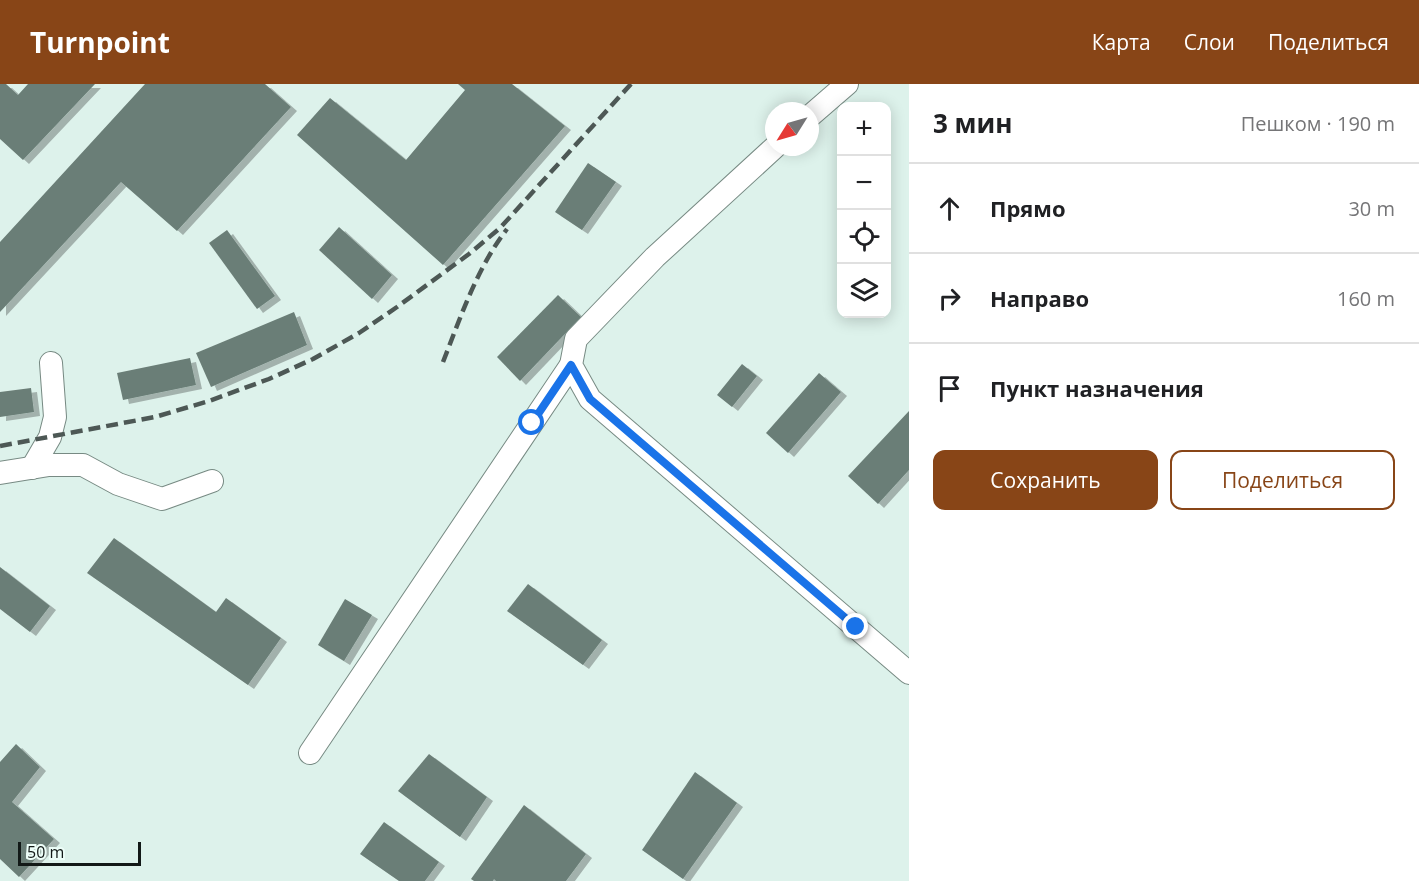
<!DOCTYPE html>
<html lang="ru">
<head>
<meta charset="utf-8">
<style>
  :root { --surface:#fff; --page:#f2f2f2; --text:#202124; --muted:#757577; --line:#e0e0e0; --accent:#884517 }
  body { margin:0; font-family:"Open Sans",sans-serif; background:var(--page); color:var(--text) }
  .controls { position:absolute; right:18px; top:18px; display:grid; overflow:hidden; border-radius:12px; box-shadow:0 3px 15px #0003 }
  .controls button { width:54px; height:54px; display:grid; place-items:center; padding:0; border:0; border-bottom:2px solid var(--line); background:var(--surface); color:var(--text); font:30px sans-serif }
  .compass { position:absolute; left:765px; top:18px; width:54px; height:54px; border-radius:50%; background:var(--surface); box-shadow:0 3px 15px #0003; rotate:233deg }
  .scale { position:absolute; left:18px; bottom:15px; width:123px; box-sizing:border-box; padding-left:6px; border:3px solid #121917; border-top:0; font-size:16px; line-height:21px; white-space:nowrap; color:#121917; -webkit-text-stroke:4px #edfef8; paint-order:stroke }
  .stop { position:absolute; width:18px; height:18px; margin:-14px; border:4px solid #1a73e8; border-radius:50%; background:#fff }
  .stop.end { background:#1a73e8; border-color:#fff; box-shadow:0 2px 6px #0008 }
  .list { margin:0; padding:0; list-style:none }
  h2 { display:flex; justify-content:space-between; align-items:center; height:78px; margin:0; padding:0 24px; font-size:26px }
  h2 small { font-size:20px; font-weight:400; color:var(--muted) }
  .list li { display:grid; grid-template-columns:39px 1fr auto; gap:18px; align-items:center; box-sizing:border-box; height:90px; padding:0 24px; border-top:2px solid var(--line) }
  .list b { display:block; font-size:22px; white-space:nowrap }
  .list em { font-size:20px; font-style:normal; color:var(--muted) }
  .actions { display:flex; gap:12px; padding:18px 24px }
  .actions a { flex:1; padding:14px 0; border:2px solid var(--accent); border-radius:12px; text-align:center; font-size:21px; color:var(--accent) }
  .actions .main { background:var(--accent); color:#fff }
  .icon { flex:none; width:33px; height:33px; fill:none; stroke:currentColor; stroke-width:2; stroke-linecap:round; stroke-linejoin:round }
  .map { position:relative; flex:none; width:909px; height:797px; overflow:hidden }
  header { display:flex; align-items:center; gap:36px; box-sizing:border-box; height:84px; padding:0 30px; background:var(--accent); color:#fff }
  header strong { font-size:28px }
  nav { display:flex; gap:33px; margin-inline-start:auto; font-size:21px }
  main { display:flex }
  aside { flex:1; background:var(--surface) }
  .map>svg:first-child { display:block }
  .building { fill:#6b7e77; filter:url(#shadow) }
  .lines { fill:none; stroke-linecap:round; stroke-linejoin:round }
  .minor-casing { stroke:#778a83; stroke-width:24 }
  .minor { stroke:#fff; stroke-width:22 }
  .rail { stroke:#4d5855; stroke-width:4.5; stroke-dasharray:12 6; stroke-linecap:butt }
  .route { stroke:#1a73e8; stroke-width:8 }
</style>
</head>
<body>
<header>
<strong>Turnpoint</strong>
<nav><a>Карта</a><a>Слои</a><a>Поделиться</a></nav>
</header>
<main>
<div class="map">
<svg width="909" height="797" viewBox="0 0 909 797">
  <defs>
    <filter id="shadow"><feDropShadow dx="6" dy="4" stdDeviation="0" flood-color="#0004"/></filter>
  </defs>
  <rect width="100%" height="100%" fill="#ddf2eb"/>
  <g class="building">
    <polygon points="0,0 6,0 18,11 28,0 95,0 23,76 0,55"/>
    <polygon points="145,0 265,0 291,23 177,147 121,98 0,228 0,158"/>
    <polygon points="458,0 512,0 565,42 443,181 297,51 330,14 406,76 465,6"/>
    <polygon points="588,79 616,98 582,146 555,128"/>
    <polygon points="339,143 392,191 372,215 319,166"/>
    <polygon points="227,146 275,212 257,225 209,159"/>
    <polygon points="558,211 581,233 520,297 497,273"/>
    <polygon points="294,228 307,261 211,303 196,269"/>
    <polygon points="190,274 196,301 123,316 117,289"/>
    <polygon points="742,280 757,292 732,323 717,311"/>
    <polygon points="819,289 841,308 788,369 766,349"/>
    <polygon points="31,304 34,328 0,333 0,308"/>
    <polygon points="909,327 909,386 878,420 848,392"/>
    <polygon points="114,454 216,528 226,514 281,554 248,601 87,489"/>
    <polygon points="0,483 50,522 30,548 0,525"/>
    <polygon points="528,500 602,556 583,581 507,527"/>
    <polygon points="345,515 372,531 344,577 318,561"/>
    <polygon points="16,660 40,683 12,718 54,755 19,793 0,775 0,678"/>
    <polygon points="429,670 487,713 460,753 398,707"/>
    <polygon points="695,688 737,719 683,795 642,766"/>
    <polygon points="524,721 586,770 566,797 496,797 494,795 493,797 474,797 471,795"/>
    <polygon points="384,738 439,778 425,797 399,797 360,770"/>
  </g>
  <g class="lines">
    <defs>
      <g id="minor">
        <polyline points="810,32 847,0"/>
        <polyline points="775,63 655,173 576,255 571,281 590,315 909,589"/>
        <polyline points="32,384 50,353 55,333 51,279"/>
        <polyline points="0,389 49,381 83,381 118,400 162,415 212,397"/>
        <polyline points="310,669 571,281"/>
      </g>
    </defs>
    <use href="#minor" class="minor-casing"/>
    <use href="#minor" class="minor"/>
    <g class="rail">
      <path d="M443,278C461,232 477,184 507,145"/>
      <polyline points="0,362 155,333 209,317 269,295 313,275 359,249 397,223 469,170 500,144 631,0"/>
    </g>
  </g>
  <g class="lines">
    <polyline class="route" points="532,339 571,281 590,315 856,543"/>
  </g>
</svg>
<div class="controls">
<button>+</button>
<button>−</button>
<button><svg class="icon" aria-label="locate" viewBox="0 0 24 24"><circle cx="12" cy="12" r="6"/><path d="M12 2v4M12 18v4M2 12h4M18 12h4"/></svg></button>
<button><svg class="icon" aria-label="layers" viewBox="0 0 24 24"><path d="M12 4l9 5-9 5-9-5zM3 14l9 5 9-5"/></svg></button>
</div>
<svg class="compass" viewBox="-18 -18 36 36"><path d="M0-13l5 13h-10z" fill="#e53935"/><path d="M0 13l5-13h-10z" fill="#757577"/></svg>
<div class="scale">50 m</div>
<div class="stop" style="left:532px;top:339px"></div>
<div class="stop end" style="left:856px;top:543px"></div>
</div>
<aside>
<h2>3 мин<small>Пешком · 190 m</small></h2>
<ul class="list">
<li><svg class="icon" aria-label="ahead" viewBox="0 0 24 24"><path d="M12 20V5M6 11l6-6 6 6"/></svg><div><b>Прямо</b></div><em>30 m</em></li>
<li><svg class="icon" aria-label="right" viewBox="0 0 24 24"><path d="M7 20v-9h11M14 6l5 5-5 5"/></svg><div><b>Направо</b></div><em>160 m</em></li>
<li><svg class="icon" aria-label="arrive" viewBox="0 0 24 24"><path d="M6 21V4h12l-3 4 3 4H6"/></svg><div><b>Пункт назначения</b></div></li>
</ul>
<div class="actions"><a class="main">Сохранить</a><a>Поделиться</a></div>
</aside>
</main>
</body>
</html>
